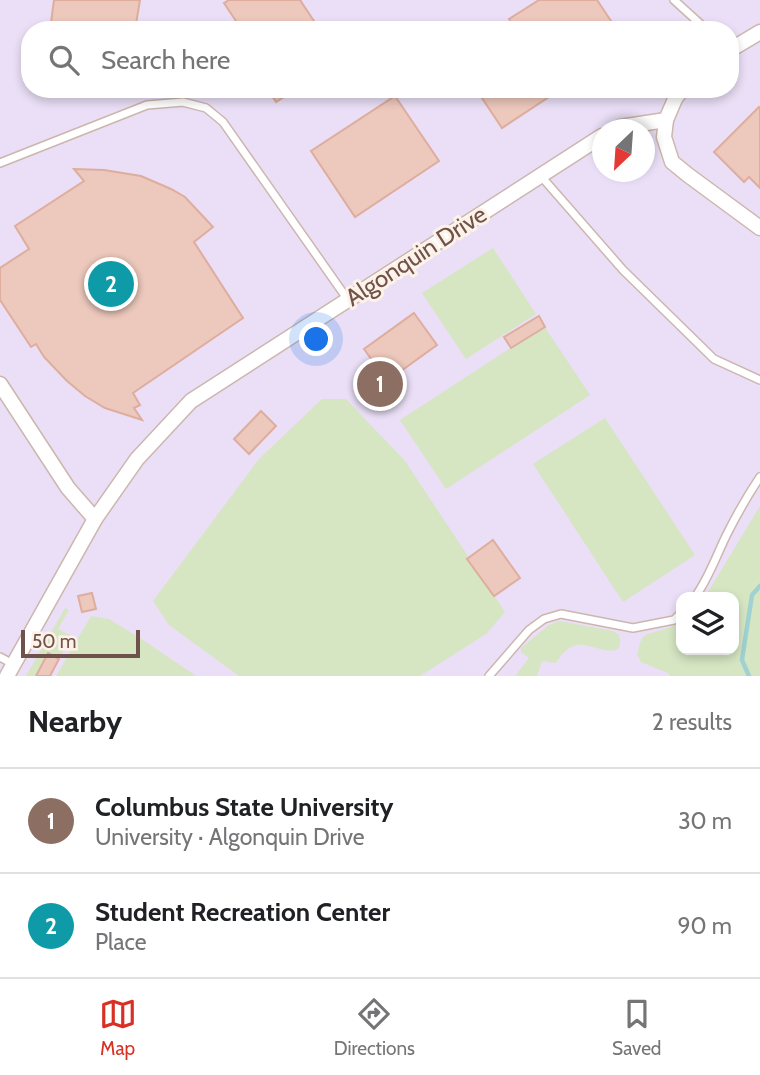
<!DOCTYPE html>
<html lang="en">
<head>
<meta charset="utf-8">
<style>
  :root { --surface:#fff; --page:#f6f6f6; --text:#202124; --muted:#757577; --line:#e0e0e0; --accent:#d93025 }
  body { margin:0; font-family:Cabin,sans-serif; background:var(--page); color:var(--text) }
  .controls { position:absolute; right:21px; bottom:21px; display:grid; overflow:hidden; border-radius:14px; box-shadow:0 4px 10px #0003 }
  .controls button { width:63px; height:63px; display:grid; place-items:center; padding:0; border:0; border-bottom:2px solid var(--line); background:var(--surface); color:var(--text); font:35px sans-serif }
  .compass { position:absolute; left:592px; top:119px; width:63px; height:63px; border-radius:50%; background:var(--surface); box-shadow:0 4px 10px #0003; rotate:205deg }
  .scale { position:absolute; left:21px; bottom:18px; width:119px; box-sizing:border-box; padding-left:7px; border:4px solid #6f524b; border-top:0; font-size:19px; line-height:24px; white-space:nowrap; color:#6f524b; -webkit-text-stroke:5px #fdf2e8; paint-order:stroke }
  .you { position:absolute; left:317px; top:340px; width:24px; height:24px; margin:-18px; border:5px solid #fff; border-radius:50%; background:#1a73e8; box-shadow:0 0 0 10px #1a73e833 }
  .badge { display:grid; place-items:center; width:46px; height:46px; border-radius:50%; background:var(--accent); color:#fff; font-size:23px; font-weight:700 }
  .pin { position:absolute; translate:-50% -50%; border:4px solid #fff; box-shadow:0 2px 7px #0006 }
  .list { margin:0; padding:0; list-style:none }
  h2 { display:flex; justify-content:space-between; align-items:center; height:91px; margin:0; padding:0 28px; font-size:30px }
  h2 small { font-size:23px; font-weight:400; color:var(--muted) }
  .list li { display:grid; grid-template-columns:46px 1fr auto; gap:21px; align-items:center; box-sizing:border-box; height:105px; padding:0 28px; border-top:2px solid var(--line) }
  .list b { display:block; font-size:26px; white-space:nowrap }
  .list p { margin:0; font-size:23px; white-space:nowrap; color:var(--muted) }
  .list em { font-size:23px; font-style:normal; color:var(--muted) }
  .icon { flex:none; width:38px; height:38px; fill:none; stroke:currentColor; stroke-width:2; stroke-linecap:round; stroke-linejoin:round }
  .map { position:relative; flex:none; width:760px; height:676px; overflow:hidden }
  .search { position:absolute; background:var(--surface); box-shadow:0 4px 10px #0003; left:21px; right:21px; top:21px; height:77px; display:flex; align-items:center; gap:18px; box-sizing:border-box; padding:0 24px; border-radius:28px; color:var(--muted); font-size:26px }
  .sheet { height:301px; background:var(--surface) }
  nav { display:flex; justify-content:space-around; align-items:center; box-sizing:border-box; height:98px; border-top:2px solid var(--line); background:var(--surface); font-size:19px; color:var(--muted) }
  nav a { display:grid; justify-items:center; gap:4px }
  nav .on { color:var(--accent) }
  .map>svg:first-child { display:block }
  .education { fill:#eadff6; fill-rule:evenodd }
  .green { fill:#d6e6c3 }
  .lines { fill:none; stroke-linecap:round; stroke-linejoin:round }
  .stream { stroke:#a0d2d2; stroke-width:4.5 }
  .building { fill:#edc8bc; stroke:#dead9e; stroke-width:2 }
  .lane-casing { stroke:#ccb6ad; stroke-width:10 }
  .street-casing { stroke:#ccb6ad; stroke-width:17 }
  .lane { stroke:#fff; stroke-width:7 }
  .street { stroke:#fff; stroke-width:14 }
  .labels { text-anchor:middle; stroke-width:6; stroke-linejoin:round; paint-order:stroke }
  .street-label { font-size:24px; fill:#6f524b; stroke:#fdf2e8 }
</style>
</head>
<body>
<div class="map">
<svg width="760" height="676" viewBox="0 0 760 676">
  <rect width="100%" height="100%" fill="#faede2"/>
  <path class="education" d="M0,0H760V676H0ZM30,30H730V89H30ZM602,130H644V172H602ZM681,597H734V650H681Z"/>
  <g class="green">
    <polygon points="493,248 536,314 466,359 422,293"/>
    <polygon points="544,326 590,395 446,489 400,420"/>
    <polygon points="322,399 346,399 405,461 505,612 486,634 420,676 239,676 169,625 153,601 259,459"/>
    <polygon points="605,418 695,555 623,602 533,464"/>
    <path d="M760,506V676H670L668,673L641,662L637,654C639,649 640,641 643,637C648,632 672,629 681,622V650H734V597H705Z"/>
    <polygon points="65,608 69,610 58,629 71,636 59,659 48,654 36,676 26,676"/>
    <polygon points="91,616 109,619 146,642 196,676 56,676"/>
    <path d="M559,621L613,631L619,635C627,665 590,642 577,645C567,647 561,655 556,663L542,661L537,676H515L529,658L521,652V648L549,625Z"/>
  </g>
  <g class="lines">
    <polyline class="stream" points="749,676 742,660 752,595 760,586"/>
  </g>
  <g class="building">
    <polygon points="54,0 140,0 135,30 50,30"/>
    <polygon points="229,0 300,0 320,30 242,30 224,3"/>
    <polygon points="539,0 597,0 617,30 516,30 509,19"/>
    <polygon points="268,89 296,89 276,102"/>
    <polygon points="476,89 561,89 502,128"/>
    <polygon points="395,96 439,161 355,217 311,151"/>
    <polygon points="759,107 760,108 760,188 749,177 744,182 714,152"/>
    <polygon points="74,169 104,170 141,176 171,189 185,197 213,227 194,242 243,318 133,393 140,405 134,408 142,420 105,408 85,396 67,381 44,357 36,344 31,347 0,300 0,268 29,249 15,226 84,181"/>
    <polygon points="414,313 437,345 387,381 364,349"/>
    <polygon points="539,316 545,327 511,348 504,337"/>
    <polygon points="261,411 276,426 249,454 234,439"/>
    <polygon points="493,540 520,578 494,596 467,559"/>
    <polygon points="92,593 96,609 82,612 78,596"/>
    <polygon points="48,653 59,659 50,676 36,676"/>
  </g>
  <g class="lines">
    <defs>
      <g id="lane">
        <polyline points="674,0 707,30"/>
        <polyline points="0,163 147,105 183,102 206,108 223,122 348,300"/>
        <polyline points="540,175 623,270 714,359 760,380"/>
        <path d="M695,597C709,578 716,556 727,534C737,514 748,495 760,477"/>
        <polyline points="0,657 13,664"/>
        <polyline points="489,676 529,630 544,619 561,614 633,628 674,620 681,613"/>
      </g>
      <g id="street">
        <polyline points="730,50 760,32"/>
        <polyline points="682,89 675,99 666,120 664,137 672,162 688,175 760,228"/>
        <polyline points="614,130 620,127 666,120"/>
        <polyline points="0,384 68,488 95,519"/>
        <polyline points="7,676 95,519 137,459 191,401 602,136"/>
      </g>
    </defs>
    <use href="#lane" class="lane-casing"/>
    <use href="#street" class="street-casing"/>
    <use href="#lane" class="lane"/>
    <use href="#street" class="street"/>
  </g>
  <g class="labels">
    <g class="street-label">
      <text transform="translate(416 256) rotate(-33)" y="8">Algonquin Drive</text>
    </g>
  </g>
</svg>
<div class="controls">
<button><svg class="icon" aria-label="layers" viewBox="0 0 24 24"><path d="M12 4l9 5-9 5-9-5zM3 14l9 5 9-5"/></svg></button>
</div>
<svg class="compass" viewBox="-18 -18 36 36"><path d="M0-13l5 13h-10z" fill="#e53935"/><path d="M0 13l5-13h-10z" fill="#757577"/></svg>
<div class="scale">50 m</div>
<div class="you"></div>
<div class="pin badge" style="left:380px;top:384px;background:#8d6e63">1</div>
<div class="pin badge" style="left:111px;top:284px;background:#0f9aa8">2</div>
<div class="search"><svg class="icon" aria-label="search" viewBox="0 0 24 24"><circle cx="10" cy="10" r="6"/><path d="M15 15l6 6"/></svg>Search here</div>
</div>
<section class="sheet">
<h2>Nearby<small>2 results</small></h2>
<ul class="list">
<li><span class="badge" style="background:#8d6e63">1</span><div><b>Columbus State University</b><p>University · Algonquin Drive</p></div><em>30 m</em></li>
<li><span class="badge" style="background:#0f9aa8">2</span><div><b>Student Recreation Center</b><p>Place</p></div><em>90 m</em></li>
</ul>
</section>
<nav>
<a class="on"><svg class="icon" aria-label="map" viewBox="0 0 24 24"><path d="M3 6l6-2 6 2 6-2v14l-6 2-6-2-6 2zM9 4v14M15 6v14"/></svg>Map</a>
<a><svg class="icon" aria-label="directions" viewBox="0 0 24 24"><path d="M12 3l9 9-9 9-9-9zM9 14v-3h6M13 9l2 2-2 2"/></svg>Directions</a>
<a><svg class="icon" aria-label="saved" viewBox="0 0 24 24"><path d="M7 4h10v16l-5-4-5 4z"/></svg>Saved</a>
</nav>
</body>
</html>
